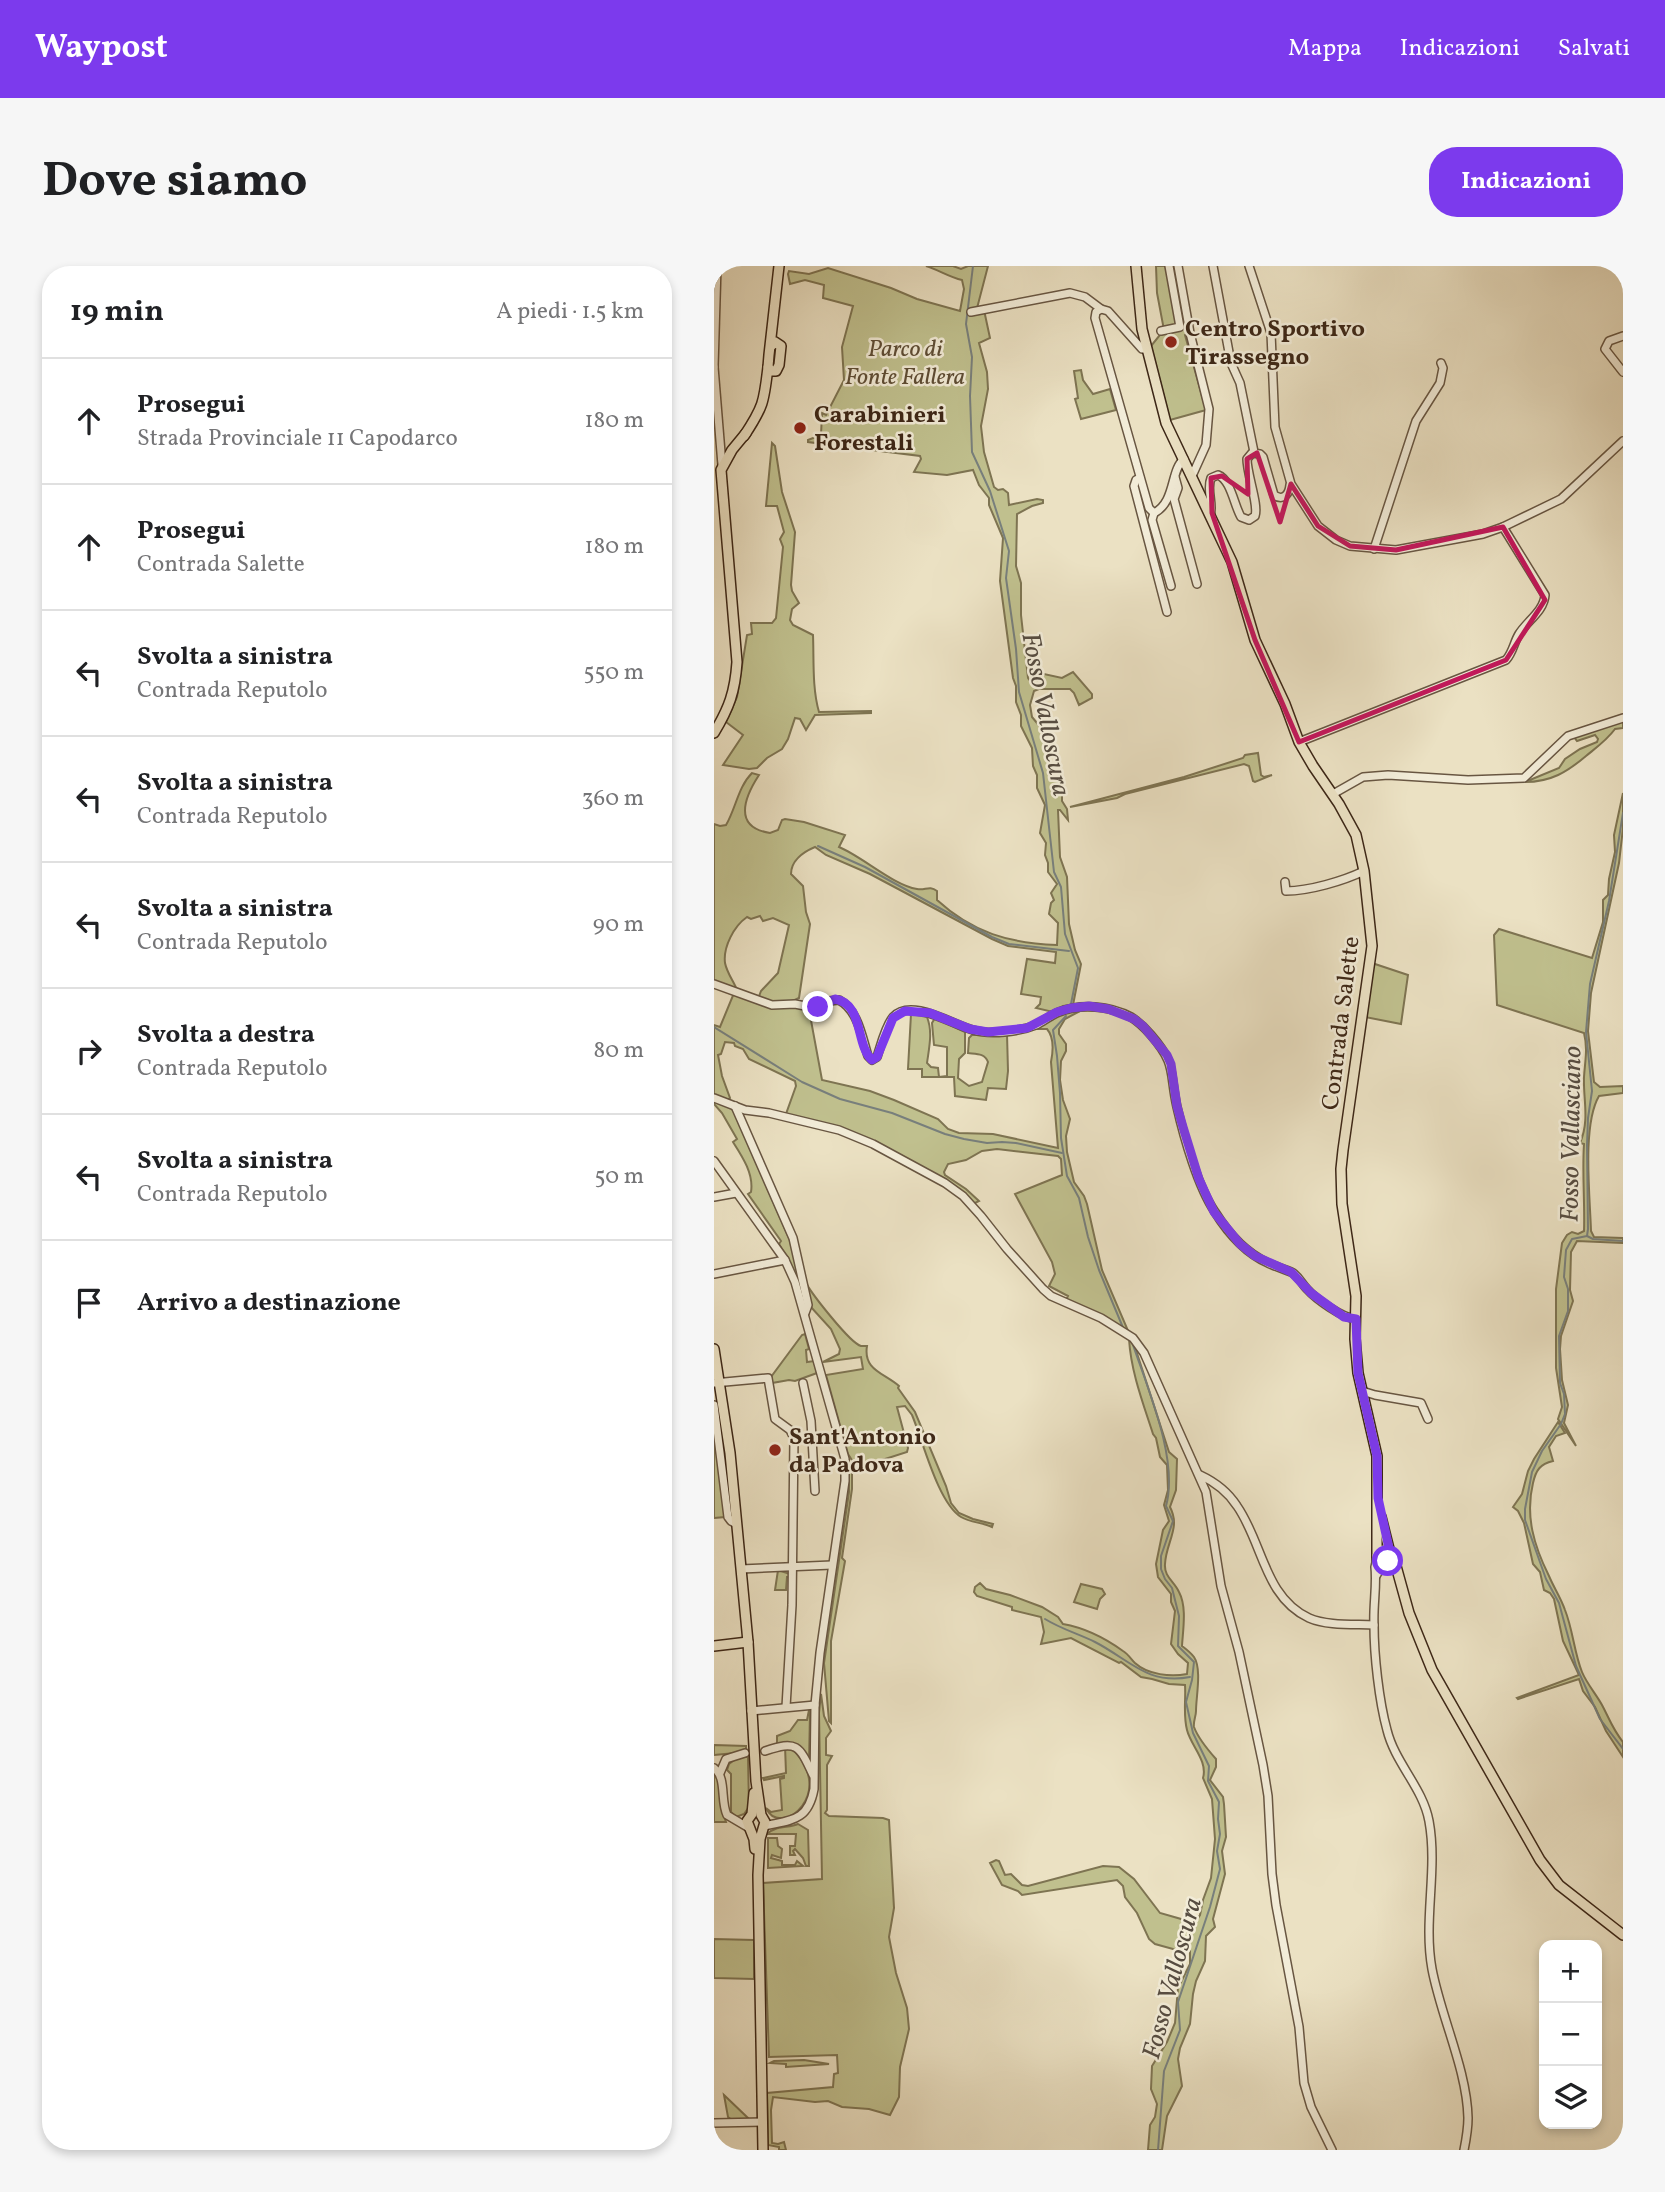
<!DOCTYPE html>
<html lang="it">
<head>
<meta charset="utf-8">
<style>
  :root { --surface:#fff; --page:#f6f6f6; --text:#202124; --muted:#757577; --line:#e0e0e0; --accent:#7c3aed }
  body { margin:0; font-family:Vollkorn,serif; background:var(--page); color:var(--text) }
  .controls { position:absolute; right:21px; bottom:21px; display:grid; overflow:hidden; border-radius:14px; box-shadow:0 4px 10px #0003 }
  .controls button { width:63px; height:63px; display:grid; place-items:center; padding:0; border:0; border-bottom:2px solid var(--line); background:var(--surface); color:var(--text); font:35px sans-serif }
  .stop { position:absolute; width:21px; height:21px; margin:-16px; border:5px solid #7c3aed; border-radius:50%; background:#fff }
  .stop.end { background:#7c3aed; border-color:#fff; box-shadow:0 2px 7px #0008 }
  .list { margin:0; padding:0; list-style:none }
  h2 { display:flex; justify-content:space-between; align-items:center; height:91px; margin:0; padding:0 28px; font-size:30px }
  h2 small { font-size:23px; font-weight:400; color:var(--muted) }
  .list li { display:grid; grid-template-columns:46px 1fr auto; gap:21px; align-items:center; box-sizing:border-box; height:126px; padding:0 28px; border-top:2px solid var(--line) }
  .list b { display:block; font-size:26px; white-space:nowrap }
  .list p { margin:0; font-size:23px; white-space:nowrap; color:var(--muted) }
  .list em { font-size:23px; font-style:normal; color:var(--muted) }
  .icon { flex:none; width:38px; height:38px; fill:none; stroke:currentColor; stroke-width:2; stroke-linecap:round; stroke-linejoin:round }
  .map { position:relative; flex:none; width:909px; height:1884px; overflow:hidden; border-radius:28px }
  header { display:flex; align-items:center; gap:42px; box-sizing:border-box; height:98px; padding:0 35px; background:var(--accent); color:#fff }
  header strong { font-size:33px }
  nav { display:flex; gap:38px; margin-inline-start:auto; font-size:24px }
  .intro { display:flex; align-items:center; justify-content:space-between; box-sizing:border-box; height:168px; padding:0 42px }
  h1 { margin:0; font-size:49px }
  .button { padding:18px 32px; border-radius:28px; background:var(--accent); color:#fff; font-size:24px; font-weight:700 }
  main { display:flex; gap:42px; padding:0 42px }
  aside { flex:1; background:var(--surface); border-radius:28px; box-shadow:0 4px 10px #0003 }
  .map>svg:first-child { display:block }
  .green { fill:#c0c08e; stroke:#7e7452; stroke-width:2 }
  .lines { fill:none; stroke-linecap:round; stroke-linejoin:round }
  .stream { stroke:#787f7c; stroke-width:2 }
  .minor-casing { stroke:#685642; stroke-width:10 }
  .major-casing { stroke:#3d2717; stroke-width:12 }
  .minor { stroke:#f2ecd8; stroke-width:7 }
  .major { stroke:#ebe1c3; stroke-width:9 }
  .route { stroke:#7c3aed; stroke-width:9 }
  .marked { fill:none; stroke:#c2185b; stroke-width:5; stroke-linejoin:round }
  .poi-dot { fill:#8f2418; stroke:#f2ecd8; stroke-width:2.5 }
  .labels { text-anchor:middle; stroke-width:5; stroke-linejoin:round; paint-order:stroke }
  .poi-label { font-size:24px; font-weight:bold; fill:#3d2717; stroke:#f2ecd8; text-anchor:start }
  .park-label { font-size:24px; font-style:italic; fill:#5e4d35; stroke:#f2ecd8 }
  .street-label { font-size:24px; fill:#3d2717; stroke:#f2ecd8 }
  .water-label { font-size:26px; font-style:italic; fill:#564c41; stroke:#f2ecd8 }
</style>
</head>
<body>
<header>
<strong>Waypost</strong>
<nav><a>Mappa</a><a>Indicazioni</a><a>Salvati</a></nav>
</header>
<div class="intro"><h1>Dove siamo</h1><a class="button">Indicazioni</a></div>
<main>
<aside>
<h2>19 min<small>A piedi · 1.5 km</small></h2>
<ul class="list">
<li><svg class="icon" aria-label="ahead" viewBox="0 0 24 24"><path d="M12 20V5M6 11l6-6 6 6"/></svg><div><b>Prosegui</b><p>Strada Provinciale 11 Capodarco</p></div><em>180 m</em></li>
<li><svg class="icon" aria-label="ahead" viewBox="0 0 24 24"><path d="M12 20V5M6 11l6-6 6 6"/></svg><div><b>Prosegui</b><p>Contrada Salette</p></div><em>180 m</em></li>
<li><svg class="icon" aria-label="left" viewBox="0 0 24 24"><path d="M17 20v-9H6M10 6l-5 5 5 5"/></svg><div><b>Svolta a sinistra</b><p>Contrada Reputolo</p></div><em>550 m</em></li>
<li><svg class="icon" aria-label="left" viewBox="0 0 24 24"><path d="M17 20v-9H6M10 6l-5 5 5 5"/></svg><div><b>Svolta a sinistra</b><p>Contrada Reputolo</p></div><em>360 m</em></li>
<li><svg class="icon" aria-label="left" viewBox="0 0 24 24"><path d="M17 20v-9H6M10 6l-5 5 5 5"/></svg><div><b>Svolta a sinistra</b><p>Contrada Reputolo</p></div><em>90 m</em></li>
<li><svg class="icon" aria-label="right" viewBox="0 0 24 24"><path d="M7 20v-9h11M14 6l5 5-5 5"/></svg><div><b>Svolta a destra</b><p>Contrada Reputolo</p></div><em>80 m</em></li>
<li><svg class="icon" aria-label="left" viewBox="0 0 24 24"><path d="M17 20v-9H6M10 6l-5 5 5 5"/></svg><div><b>Svolta a sinistra</b><p>Contrada Reputolo</p></div><em>50 m</em></li>
<li><svg class="icon" aria-label="arrive" viewBox="0 0 24 24"><path d="M6 21V4h12l-3 4 3 4H6"/></svg><div><b>Arrivo a destinazione</b></div></li>
</ul>
</aside>
<div class="map">
<svg width="909" height="1884" viewBox="0 0 909 1884">
  <rect width="100%" height="100%" fill="#ebe1c3"/>
  <filter id="stains"><feTurbulence type="fractalNoise" baseFrequency=".00286" numOctaves="4"/><feColorMatrix values="0 0 0 0 .2 0 0 0 0 .09 0 0 0 0 .02 0 0 0 .5 -.17"/></filter>
  <radialGradient id="worn" r=".72"><stop offset=".6" stop-color="#630" stop-opacity="0"/><stop offset="1" stop-color="#630" stop-opacity=".3"/></radialGradient>
  <g class="green">
    <path d="M212,0H239L247,3L254,0H274L262,46L270,44L276,72L265,77L273,106L274,123L267,160L270,186L280,221L284,224L289,223L294,227L295,239L323,233L329,234V237L318,240L303,248L302,300L307,317V349L314,412L316,415L330,408L348,412L359,406L378,428V432L365,439L360,427L356,423H325L320,425L316,439L318,451L328,463L336,497L348,525V535L353,543L354,554L346,544H344L346,591L353,611L355,658L361,684L367,698L359,739L349,740L339,746L322,742L326,738L327,731L307,728L313,693L341,697L342,686L294,680L278,673L156,608L112,589L101,581C89,586 77,595 77,608L89,620L92,646L96,658L85,732C70,740 60,737 44,733L47,725L64,707L75,659L59,652L49,655L46,650L37,653L33,651C20,660 9,681 11,697C13,707 20,716 23,724L0,716V558L6,560L12,559C22,542 24,521 38,507L45,509C30,532 19,561 56,567L64,564L68,554L71,553L90,556L131,569L125,581C149,591 179,619 203,623C211,625 215,619 223,625V634C259,667 295,677 343,679L344,657L335,648L337,637L340,634L337,627L343,618L334,606V597L331,589L332,577L326,567L331,539L323,522V509L319,500L318,482L307,460V449L302,436V420L299,412L286,315L289,272L275,239V232L265,219L259,204L233,209L200,206L207,193L206,190L94,176V174L107,169L108,147L112,149L130,114L128,81L139,40L109,32L110,19L91,14L76,18L74,8L75,5L95,8L114,2L177,22L203,33L246,45L250,23L248,14C235,11 225,4 212,0Z"/>
    <polygon points="442,0 464,0 476,67 471,69 492,144 456,154 437,80 450,64 443,27"/>
    <polygon points="367,104 369,114 379,128 396,123 402,144 367,153 361,133 364,132 360,105"/>
    <path d="M58,177L61,180L68,226L81,266L77,319L78,325L85,337L78,343L76,354L79,359L99,369C100,393 98,422 105,446L157,445V447L101,449L92,464L86,453L81,452L74,473L68,483L53,492L43,502L35,503L9,499L29,469L12,456L23,431L33,369L38,368L37,357H58L62,352L69,281L66,273L70,266L63,240H52Z"/>
    <path d="M909,454V462L901,463C893,474 883,481 872,490C853,506 837,516 811,516L845,502L851,493L866,483L883,476L884,473L881,469L863,475L860,471Z"/>
    <polygon points="544,487 547,509 550,511 558,509 541,516 539,515 535,500 530,498 411,528 403,532 356,541 470,511 529,492 531,489"/>
    <path d="M909,527V562L905,597L877,727L874,765L880,816L886,821L909,820V827L885,830C868,859 876,930 877,965L880,971L909,972V977L863,975L857,986L856,1024L859,1035L847,1070L846,1083L848,1114L854,1139L850,1157L862,1180L844,1153L848,1141L842,1102V1023L848,977L853,969L858,966L864,968L870,965C871,936 868,907 870,878L866,877C876,854 869,833 870,811C871,795 874,783 870,767L783,739L780,669L785,663L878,692L889,656V634L894,629L895,613L901,586L900,569Z"/>
    <polygon points="658,697 694,709 687,758 651,751"/>
    <path d="M20,727L61,742L114,738L103,750L96,749L108,814L156,825L180,834L224,853L234,863L245,867L279,868L344,882L337,796C339,786 340,771 333,763H319L351,746L366,745L351,753L345,763V768L352,778V785L347,795L346,814L349,834L356,853L352,870L353,886L360,916L370,930L373,938L388,1004L415,1067L352,1034L354,1030L335,1020L341,1008L338,996L301,928L348,909L347,893L344,890L283,883L268,885L252,894L234,898L230,906L231,909L252,923L265,935L259,938L168,881L72,848L82,820L81,815L35,793L29,783L21,780L20,777L11,776L7,788L4,789L8,810L16,832L14,834L0,830V759L6,761Z"/>
    <path d="M197,748L213,751C219,766 215,782 213,797L217,801L224,802L225,811L233,810V781L220,779L218,757L221,752L251,766V787L245,793L244,812L255,820L268,816L274,796C271,787 262,788 254,787L255,772L258,769L293,768L294,805L292,823L274,822L272,834L241,830L240,811H208V803H194Z"/>
    <path d="M0,835L18,841L78,979L91,1037L72,990L65,978L67,975L34,928L37,926C40,908 28,890 19,876L23,873L8,847L0,838Z"/>
    <path d="M91,1015C96,1026 136,1077 147,1080C149,1080 151,1080 153,1080C149,1104 170,1107 185,1120L184,1122L201,1146L232,1220L237,1237L245,1247L259,1253L279,1258L278,1261C268,1256 257,1257 247,1251C224,1237 209,1175 198,1149L191,1140L183,1141L194,1182L193,1186L143,1202L134,1188L112,1109L149,1103L147,1091L109,1096L125,1088L126,1083L117,1063L96,1040Z"/>
    <polygon points="91,1068 95,1083 92,1084 93,1096 100,1095 103,1107 81,1115 75,1114 58,1117 57,1111 88,1069"/>
    <path d="M415,1073L419,1075L455,1186L463,1193L462,1224L456,1241C467,1262 452,1276 451,1298C450,1311 460,1315 465,1326C473,1341 469,1363 468,1380C472,1383 477,1387 480,1391C488,1403 482,1431 482,1445C482,1450 479,1456 480,1461C484,1472 494,1484 502,1493V1501L496,1514L509,1531L510,1538L512,1571L508,1585L511,1608L499,1653L501,1661L492,1670L491,1695L482,1715L479,1728L476,1758L466,1782L464,1793L468,1820L453,1850L448,1884H434L436,1859L441,1851L443,1838L437,1823L438,1800L453,1776L461,1757L464,1722L476,1698V1685L459,1683L441,1678L435,1673L423,1647L411,1631L409,1620L403,1614L308,1629L304,1625L288,1619L276,1597L282,1594L285,1595L291,1609L297,1608L308,1619L314,1620L389,1600L405,1601L420,1613L446,1647L467,1653L475,1661L479,1660L486,1649L489,1634L497,1612L501,1573L498,1533L489,1512C494,1495 477,1480 473,1464C469,1449 472,1434 471,1419L455,1418L438,1413L427,1411L407,1396L405,1397L357,1372L327,1378L330,1366L327,1351L298,1344V1341L263,1330L260,1326L261,1321L266,1317L272,1323L296,1329L328,1341L344,1351L349,1358C372,1362 391,1372 409,1385C414,1388 417,1393 421,1397C434,1409 457,1411 473,1408L474,1397L464,1388L457,1378L461,1345L457,1336V1328L444,1311L442,1298L449,1264L455,1255L450,1239L454,1224L453,1199L446,1191L442,1172L439,1168C429,1137 417,1106 415,1073Z"/>
    <polygon points="0,1148 11,1251 0,1252"/>
    <path d="M844,1156L851,1167L842,1170L835,1181L839,1195C826,1198 822,1204 819,1217C811,1250 820,1280 835,1310C840,1322 847,1332 851,1344C859,1364 860,1386 868,1406C873,1418 882,1428 888,1439C895,1452 899,1464 909,1476V1491L892,1465L881,1441L869,1425L865,1413L804,1433L803,1432L865,1409L849,1375L840,1333L836,1327L830,1324L826,1306L819,1298L810,1257L804,1245L799,1241L808,1228L814,1205L820,1193Z"/>
    <polygon points="135,1199 138,1202 138,1223 128,1292 131,1295 117,1375 117,1457 115,1455 110,1397 135,1226"/>
    <polygon points="64,1304 76,1308 76,1311 73,1311 72,1324 61,1324"/>
    <polygon points="367,1318 388,1323 391,1328 386,1333 383,1343 360,1336"/>
    <polygon points="107,1428 110,1450 117,1465 112,1472 112,1489 118,1490 113,1499 113,1544 111,1547 115,1550 169,1552 175,1554 180,1642 175,1671 182,1707 193,1742 195,1763 186,1801 185,1831 176,1849 155,1843 128,1841 114,1835 101,1836 59,1831 57,1844 58,1877 64,1878 70,1876 72,1884 65,1884 65,1881 54,1879 53,1827 119,1821 120,1808 124,1807 123,1789 55,1791 49,1617 108,1613 105,1447"/>
    <polygon points="95,1444 96,1446 95,1496 78,1477 63,1479 63,1470 76,1465 84,1454 93,1454"/>
    <polygon points="0,1479 32,1480 32,1486 0,1489"/>
    <path d="M71,1480H75C126,1525 67,1574 52,1542L57,1546L68,1544L66,1513L70,1512V1510L50,1514L49,1512L72,1507Z"/>
    <polygon points="24,1491 34,1491 35,1541 30,1548 22,1551 17,1546 17,1508 13,1504 15,1498"/>
    <polygon points="0,1506 5,1515 7,1541 12,1556 0,1556"/>
    <path d="M84,1558L94,1564L95,1600H92L89,1592L81,1583L79,1585L81,1589H76V1580H81L82,1568H53C60,1560 75,1562 84,1558Z"/>
    <polygon points="54,1572 63,1572 64,1580 68,1583 67,1592 58,1589 57,1592 68,1595 68,1599 81,1599 83,1595 89,1600 54,1602"/>
    <polygon points="0,1673 40,1674 40,1713 0,1712"/>
    <polygon points="90,1794 115,1798 72,1801 72,1798 56,1797 60,1795"/>
    <polygon points="10,1829 35,1853 18,1854 14,1851"/>
  </g>
  <g class="lines">
    <g class="stream">
      <polyline points="259,0 252,58 258,91 256,130 258,186 276,225 295,285 292,312 302,383 305,426 329,507 340,606 347,621 351,668 364,702 357,738"/>
      <polyline points="909,547 895,635 876,718 872,766 878,825 874,852 873,879 874,963 873,970 858,973 852,984 850,1011 854,1023 854,1045 845,1070 846,1117 850,1128 851,1148 847,1158 828,1185 818,1206 811,1243 811,1254 832,1313 845,1337 862,1400 886,1453 909,1483"/>
      <polyline points="104,580 151,601 278,671 295,678 355,685"/>
      <polyline points="352,750 339,764 343,790 346,827 347,872 353,910 365,932 374,971 385,1004 410,1064"/>
      <polyline points="0,761 88,816 126,833 178,847 231,868 250,873 273,877 288,876 302,877 348,887"/>
      <polyline points="873,970 879,973 909,975"/>
      <path d="M418,1076C433,1121 465,1193 452,1240L459,1255L447,1290V1303L451,1313L458,1322L465,1350L464,1380L480,1396L478,1414L472,1436L479,1467L495,1500L494,1515L505,1536L504,1553L506,1568L503,1585L506,1603L496,1641L464,1736L466,1764L450,1805L444,1884"/>
      <path d="M331,1353C347,1363 365,1368 381,1376C416,1394 433,1419 476,1411"/>
    </g>
    <defs>
      <g id="minor">
        <polyline points="464,0 476,67 495,143 492,179 478,210"/>
        <polyline points="499,0 517,97 526,117 540,186"/>
        <polyline points="535,0 557,67 561,161 577,218 604,260 622,274 636,280 682,284 769,268 789,261 847,233 909,175"/>
        <polyline points="257,46 356,27 371,31 387,43"/>
        <polyline points="447,65 466,61 455,0"/>
        <polyline points="909,70 895,75 891,83 909,106"/>
        <polyline points="432,83 428,83 394,45 387,43 382,46 381,52 435,242 440,247"/>
        <polyline points="0,101 3,0"/>
        <polyline points="0,101 8,199"/>
        <polyline points="461,211 464,222 460,233 483,318"/>
        <polyline points="426,212 422,214 420,220 453,346"/>
        <polyline points="440,247 438,254 457,320"/>
        <path d="M440,247C462,236 456,204 470,193"/>
        <path d="M496,250C500,238 492,224 497,212L504,209C517,214 520,239 527,251L535,254L541,250C545,239 533,209 533,193L538,187L546,188L549,191L560,229C569,235 575,229 576,219"/>
        <polyline points="660,283 702,155 726,117 729,102 727,97"/>
        <path d="M585,476L792,394C799,386 800,376 805,368C813,355 830,345 831,329L789,261"/>
        <polyline points="619,528 649,511 674,509 754,514 810,512 854,470 909,452"/>
        <path d="M571,616L572,625C595,625 629,615 650,605"/>
        <path d="M0,718L58,739L81,738L101,742L115,735L125,734C144,744 148,771 154,790L158,794L163,791C167,779 171,761 179,751C197,731 239,759 259,764C276,769 305,766 322,759C330,755 337,749 345,746C367,737 396,740 417,751C425,756 431,762 437,769C463,799 455,806 463,841C470,872 484,921 501,946C514,967 532,987 554,997C562,1001 571,1003 579,1007C585,1011 588,1018 593,1023C602,1033 628,1052 642,1053"/>
        <polyline points="0,832 31,844 55,847 125,864 159,878 231,917 249,930 267,950 293,983 329,1023 337,1030 387,1052 419,1072 430,1087 492,1226 507,1320 525,1386 549,1499 554,1530 558,1608 562,1639 585,1761 590,1817 597,1841 618,1884"/>
        <polyline points="21,840 79,972 94,1039 91,1047"/>
        <path d="M0,895L71,994L81,1016L131,1193V1215L106,1387L101,1439L100,1523C94,1556 76,1554 50,1560"/>
        <polyline points="0,931 22,927"/>
        <polyline points="0,1008 71,994"/>
        <polyline points="0,1117 54,1112 61,1153 76,1164 80,1172 78,1339 72,1441"/>
        <polyline points="89,1117 97,1155 101,1225"/>
        <polyline points="648,1125 661,1129 707,1137 714,1153"/>
        <polyline points="0,1139 14,1251 17,1255 23,1258"/>
        <path d="M486,1209C501,1216 514,1226 523,1240C549,1277 550,1331 595,1352C613,1360 640,1358 660,1359"/>
        <path d="M663,1292L661,1301C663,1320 659,1339 660,1359C660,1389 665,1435 673,1464C681,1497 709,1522 715,1555C724,1604 709,1654 718,1703C727,1751 753,1804 754,1852C754,1863 752,1874 750,1884"/>
        <polyline points="27,1303 118,1299"/>
        <polyline points="662,1310 670,1297"/>
        <polyline points="37,1445 101,1439"/>
        <path d="M51,1485C83,1474 85,1479 99,1509"/>
        <path d="M0,1502C13,1512 6,1534 13,1549L35,1562"/>
        <polyline points="6,1507 12,1493 31,1487"/>
        <polyline points="0,1857 49,1856"/>
      </g>
      <g id="major">
        <polyline points="422,0 428,63 452,157 518,296 541,374 571,438 585,476 599,500 625,538 642,569 650,605 658,680 629,884 627,903 628,938 642,1030 641,1073 644,1107 663,1190 663,1289"/>
        <polyline points="56,81 61,76 67,80 65,99 62,105 57,105 54,101 55,89 65,0"/>
        <path d="M30,170C50,140 50,135 54,101"/>
        <path d="M0,467C15,442 21,426 23,396L7,204L18,184L32,167"/>
        <polyline points="0,1083 16,1187 34,1376 42,1515 47,1549 51,1556 46,1573 44,1609 49,1884"/>
        <polyline points="667,1251 676,1287"/>
        <circle cx="670" cy="1291" r="7"/>
        <polyline points="676,1290 682,1300 695,1347 718,1404 826,1594 845,1619 909,1669"/>
        <polyline points="0,1380 34,1376"/>
        <polyline points="40,1527 38,1548 33,1555 40,1573 41,1583"/>
      </g>
    </defs>
    <use href="#minor" class="minor-casing"/>
    <use href="#major" class="major-casing"/>
    <use href="#minor" class="minor"/>
    <use href="#major" class="major"/>
  </g>
  <g class="lines">
    <path class="route" d="M104,741L121,733C150,738 141,778 158,794L163,791L179,752L191,745L216,747L256,763L274,766L313,762L343,746L357,742L375,740L394,743L420,753L429,760L453,789L457,798L463,840L469,861L485,913L500,946L526,978L541,990L577,1006L597,1027L630,1051L642,1053L644,1107L663,1190L664,1232L675,1282L676,1290L674,1295"/>
  </g>
  <path class="marked" d="M543,187L566,256L577,218L604,260L636,280L682,284L789,261L831,334L792,394L585,476L541,374L498,247L497,212L508,210L534,228L533,193Z"/>
  <g class="poi-dot">
    <circle cx="457" cy="76" r="7"/>
    <circle cx="86" cy="162" r="7"/>
    <circle cx="61" cy="1184" r="7"/>
  </g>
  <g class="labels">
    <g class="poi-label">
      <text x="471" y="70">Centro Sportivo<tspan x="471" dy="28">Tirassegno</tspan></text>
      <text x="100" y="156">Carabinieri<tspan x="100" dy="28">Forestali</tspan></text>
      <text x="75" y="1178">Sant'Antonio<tspan x="75" dy="28">da Padova</tspan></text>
    </g>
    <g class="park-label">
      <text x="191" y="90">Parco di<tspan x="191" dy="28">Fonte Fallera</tspan></text>
    </g>
    <g class="street-label">
      <text transform="translate(626 757) rotate(-83)" y="8">Contrada Salette</text>
    </g>
    <g class="water-label">
      <text transform="translate(333 448) rotate(79)" y="9">Fosso Valloscura</text>
      <text transform="translate(856 868) rotate(-89)" y="9">Fosso Vallasciano</text>
      <text transform="translate(457 1712) rotate(-75)" y="9">Fosso Valloscura</text>
    </g>
  </g>
  <rect width="100%" height="100%" filter="url(#stains)"/>
  <rect width="100%" height="100%" fill="url(#worn)"/>
</svg>
<div class="controls">
<button>+</button>
<button>−</button>
<button><svg class="icon" aria-label="layers" viewBox="0 0 24 24"><path d="M12 4l9 5-9 5-9-5zM3 14l9 5 9-5"/></svg></button>
</div>
<div class="stop" style="left:674px;top:1295px"></div>
<div class="stop end" style="left:104px;top:741px"></div>
</div>
</main>
</body>
</html>
